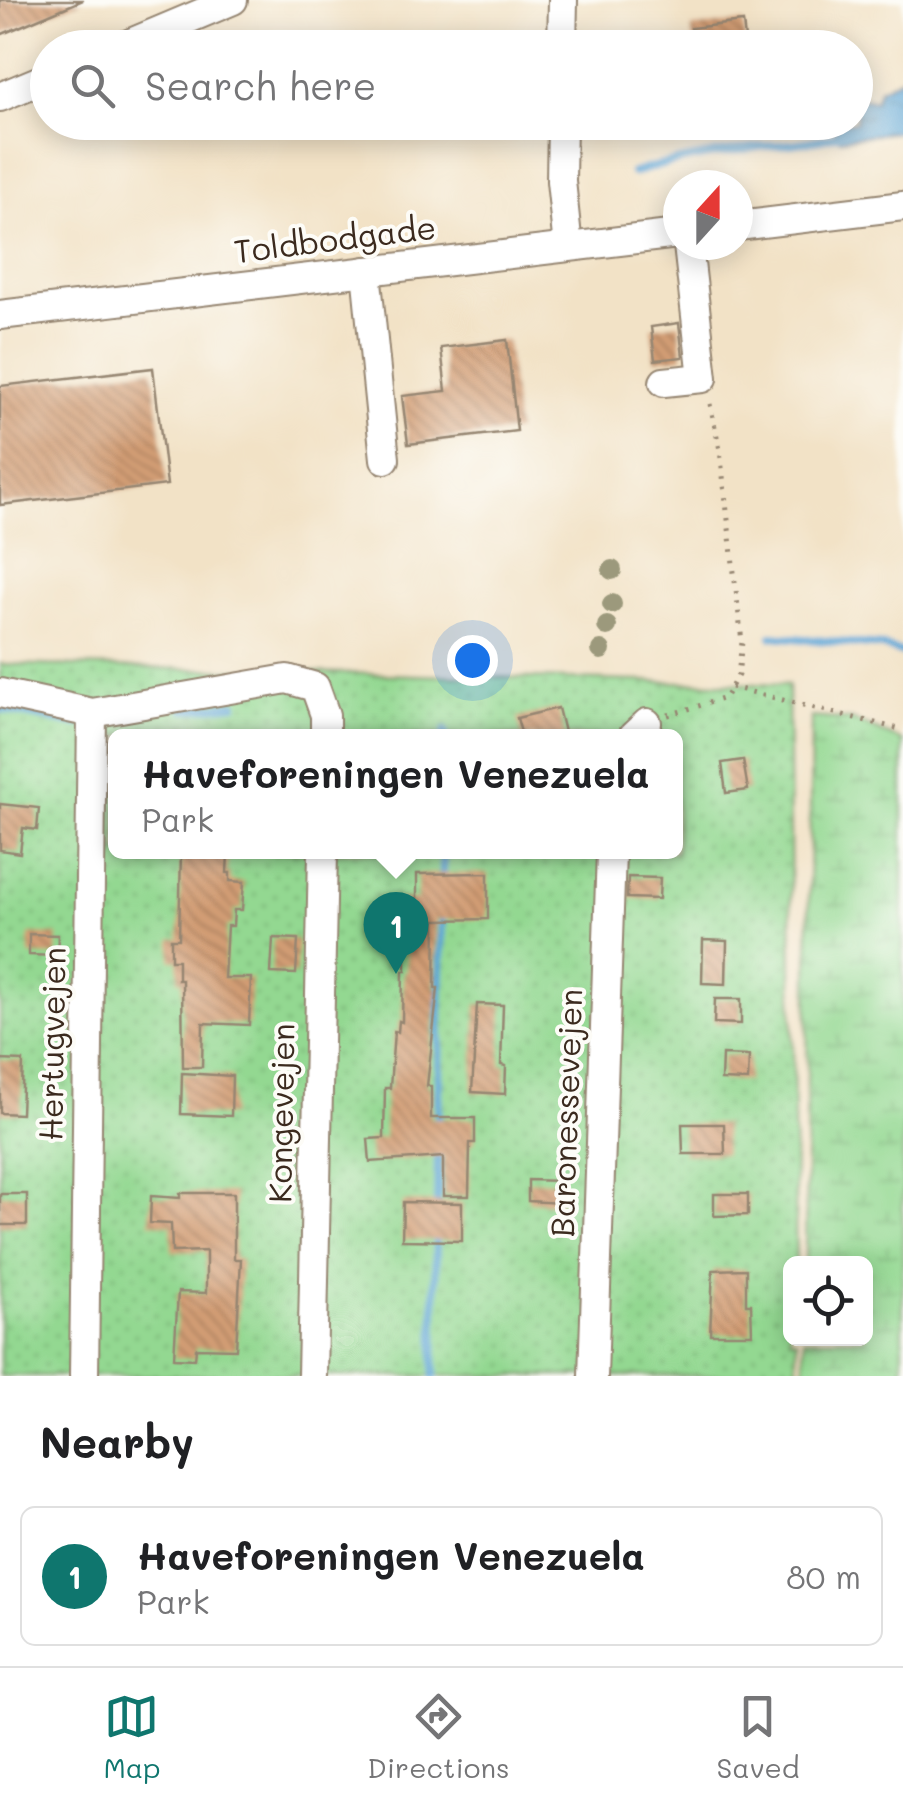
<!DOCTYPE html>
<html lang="en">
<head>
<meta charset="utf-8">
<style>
  :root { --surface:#fff; --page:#f6f6f6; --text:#202124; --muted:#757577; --line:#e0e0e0; --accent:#0f766e }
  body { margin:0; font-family:Mali,sans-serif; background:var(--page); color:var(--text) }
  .controls { position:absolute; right:30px; bottom:30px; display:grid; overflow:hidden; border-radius:15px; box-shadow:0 5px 25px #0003 }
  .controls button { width:90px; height:90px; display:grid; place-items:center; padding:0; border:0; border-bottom:2px solid var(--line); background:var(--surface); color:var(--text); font:50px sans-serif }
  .compass { position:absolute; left:663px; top:170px; width:90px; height:90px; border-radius:50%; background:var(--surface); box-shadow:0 5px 25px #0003; rotate:21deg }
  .you { position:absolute; left:472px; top:660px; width:35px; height:35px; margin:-25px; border:8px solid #fff; border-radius:50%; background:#1a73e8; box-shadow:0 0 0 15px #1a73e833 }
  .badge { display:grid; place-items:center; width:65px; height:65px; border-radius:50%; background:var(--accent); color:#fff; font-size:32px; font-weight:700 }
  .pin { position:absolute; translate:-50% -82px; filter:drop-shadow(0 2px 5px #0008) }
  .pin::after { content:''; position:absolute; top:52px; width:35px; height:30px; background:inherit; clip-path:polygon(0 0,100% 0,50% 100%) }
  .popup { position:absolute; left:108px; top:729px; width:575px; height:130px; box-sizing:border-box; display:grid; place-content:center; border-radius:15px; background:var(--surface); filter:drop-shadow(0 2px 8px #0005); font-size:32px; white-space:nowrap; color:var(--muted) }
  .popup b { font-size:38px; color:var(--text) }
  .popup::after { content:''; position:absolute; left:50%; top:100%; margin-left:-20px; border:20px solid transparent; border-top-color:var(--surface) }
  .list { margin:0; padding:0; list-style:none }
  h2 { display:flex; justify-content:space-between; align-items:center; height:130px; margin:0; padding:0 40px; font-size:42px }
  h2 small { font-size:32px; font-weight:400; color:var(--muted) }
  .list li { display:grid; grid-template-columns:65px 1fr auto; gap:30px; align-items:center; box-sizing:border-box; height:140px; margin:0 20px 20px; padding:0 20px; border:2px solid var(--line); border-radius:15px }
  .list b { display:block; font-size:38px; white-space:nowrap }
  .list p { margin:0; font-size:32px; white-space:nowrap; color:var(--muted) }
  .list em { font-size:32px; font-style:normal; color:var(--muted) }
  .icon { flex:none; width:55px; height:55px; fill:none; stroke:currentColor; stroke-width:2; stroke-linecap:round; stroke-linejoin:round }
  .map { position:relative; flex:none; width:903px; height:1376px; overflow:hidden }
  .search { position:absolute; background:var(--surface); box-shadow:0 5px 25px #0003; left:30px; right:30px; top:30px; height:110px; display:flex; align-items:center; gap:25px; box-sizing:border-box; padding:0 35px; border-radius:55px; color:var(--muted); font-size:38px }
  .sheet { height:290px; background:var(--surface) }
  nav { display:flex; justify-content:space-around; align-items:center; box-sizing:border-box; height:140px; border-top:2px solid var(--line); background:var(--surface); font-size:28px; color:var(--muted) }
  nav a { display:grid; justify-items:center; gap:5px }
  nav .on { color:var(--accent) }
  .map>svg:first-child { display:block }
  .wetland { fill:url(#wetland-marsh); stroke:#678158; stroke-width:2.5 }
  .garden { fill:url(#garden-dots); stroke:#678158; stroke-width:2.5; fill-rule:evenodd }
  .water { fill:url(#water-ripples); stroke:#4c6879; stroke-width:2.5 }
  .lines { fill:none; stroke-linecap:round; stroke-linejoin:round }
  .stream { stroke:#5ea5d4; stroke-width:8 }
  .building { fill:url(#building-back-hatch) }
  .minor-casing { stroke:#968672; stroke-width:32 }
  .path { stroke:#968672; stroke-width:5; stroke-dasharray:2.5 8; stroke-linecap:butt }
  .minor { stroke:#fff; stroke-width:28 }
  .tree { fill:#9c997c }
  .labels { text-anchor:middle; stroke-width:8; stroke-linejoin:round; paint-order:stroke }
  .street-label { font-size:32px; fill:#3b2a1e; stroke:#fdfcf7 }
</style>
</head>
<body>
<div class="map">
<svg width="903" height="1376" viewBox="0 0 903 1376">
  <defs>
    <pattern id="wetland-marsh" width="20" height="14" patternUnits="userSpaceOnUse" patternTransform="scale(2.5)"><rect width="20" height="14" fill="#93d891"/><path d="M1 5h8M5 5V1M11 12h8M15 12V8" fill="none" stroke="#80ba7d"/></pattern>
    <pattern id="garden-dots" width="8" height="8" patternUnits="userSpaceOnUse" patternTransform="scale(2.5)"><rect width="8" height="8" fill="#93d891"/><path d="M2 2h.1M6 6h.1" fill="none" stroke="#80ba7d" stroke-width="1.8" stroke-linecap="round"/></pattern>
    <pattern id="water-ripples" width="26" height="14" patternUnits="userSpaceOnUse" patternTransform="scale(2.5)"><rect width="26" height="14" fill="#5ea5d4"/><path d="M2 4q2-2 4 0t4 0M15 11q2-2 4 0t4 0" fill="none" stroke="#4f87ab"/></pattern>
    <pattern id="building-back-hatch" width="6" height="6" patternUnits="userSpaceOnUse" patternTransform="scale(2.5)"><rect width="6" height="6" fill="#d29d74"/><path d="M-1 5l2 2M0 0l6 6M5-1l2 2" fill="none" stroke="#ac805f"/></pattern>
  </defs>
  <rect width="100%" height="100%" fill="#fdfcf7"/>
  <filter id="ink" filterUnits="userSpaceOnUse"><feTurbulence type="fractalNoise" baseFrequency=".01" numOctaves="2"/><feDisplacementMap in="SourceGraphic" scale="20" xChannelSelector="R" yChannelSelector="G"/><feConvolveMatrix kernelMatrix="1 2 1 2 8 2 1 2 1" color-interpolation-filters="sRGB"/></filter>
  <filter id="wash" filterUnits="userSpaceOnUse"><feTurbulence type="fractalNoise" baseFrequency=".0048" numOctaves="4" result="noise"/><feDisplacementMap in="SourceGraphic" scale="40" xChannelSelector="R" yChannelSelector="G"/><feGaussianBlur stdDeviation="2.25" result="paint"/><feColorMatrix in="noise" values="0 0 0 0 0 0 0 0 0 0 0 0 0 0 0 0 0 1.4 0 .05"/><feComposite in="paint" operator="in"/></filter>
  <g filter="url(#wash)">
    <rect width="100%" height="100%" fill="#f2e2c6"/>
    <polygon class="wetland" points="811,717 852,720 903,741 903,1376 804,1376 804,1339 866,1338 866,1264 805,1263"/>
    <path class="garden" d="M0,664L788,685L796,1263L790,1264V1338L797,1339V1376H0ZM116,736H676V852H116Z"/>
    <polygon class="water" points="903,77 903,131 840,139 834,131 841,123 856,122 856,106 863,98 875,101 879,89"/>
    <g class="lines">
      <g class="stream">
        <path d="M633,173C674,160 715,153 758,147C785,144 810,143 837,135"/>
        <polyline points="772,636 881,646 903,653"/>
        <polyline points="0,709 77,724"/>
        <polyline points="185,710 235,704"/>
        <polyline points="445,736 445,731"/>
        <polyline points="443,882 443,852"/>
        <polyline points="438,1127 442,911"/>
        <polyline points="437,1212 438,1151"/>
        <polyline points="434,1376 436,1231"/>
      </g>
    </g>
    <g id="blocks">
      <g class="building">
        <polygon points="0,0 83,0 0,35"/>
        <polygon points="743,22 746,48 694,48 691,28"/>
        <polygon points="679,323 683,357 655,360 651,327"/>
        <polygon points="507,340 517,431 408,444 402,396 446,391 441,348"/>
        <polygon points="153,368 167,485 0,505 0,386"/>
        <polygon points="558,708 565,736 522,736 517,718"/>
        <polygon points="743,760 748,790 726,793 722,763"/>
        <polygon points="0,804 39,808 37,830 23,828 20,853 0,850"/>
        <polygon points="181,852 228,852 227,873 230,873 230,881 244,882 242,910 234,910 233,926 227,926 224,978 251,978 249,1025 203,1023 202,1067 183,1067 182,980 178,980 178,960 171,960 171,939 179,939"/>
        <polygon points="488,873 488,919 436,920 435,988 438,988 427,1086 431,1086 431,1118 475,1118 475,1143 470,1143 469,1196 443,1196 443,1157 370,1162 368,1139 384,1138 385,1088 390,1088 394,1031 398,1032 399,1021 402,1022 403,971 406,971 406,928 376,927 377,899 417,900 417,874"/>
        <polygon points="628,877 660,878 659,899 627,898"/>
        <polygon points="29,934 58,935 57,956 29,955"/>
        <polygon points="273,938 298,939 296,974 271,973"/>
        <polygon points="703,940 727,941 726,984 702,983"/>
        <polygon points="715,999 741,999 741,1024 714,1023"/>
        <polygon points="477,1004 503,1005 501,1065 506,1066 505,1094 472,1092"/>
        <polygon points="722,1055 749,1056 748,1081 721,1080"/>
        <polygon points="0,1060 23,1061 21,1114 0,1113"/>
        <polygon points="182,1073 232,1076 231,1116 181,1114"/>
        <polygon points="682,1124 724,1124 725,1154 683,1154"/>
        <polygon points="528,1180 562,1181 561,1203 528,1201"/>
        <polygon points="180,1193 234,1193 234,1259 241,1259 236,1349 196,1348 195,1359 174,1358 178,1292 206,1293 206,1251 172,1252 171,1224 150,1223 151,1196 180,1198"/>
        <rect x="0" y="1194" width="27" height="31"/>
        <polygon points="714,1194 748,1194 748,1215 714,1216"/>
        <polygon points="403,1202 462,1203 462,1241 402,1240"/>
        <polygon points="746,1269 746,1304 751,1304 752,1334 710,1334 713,1270"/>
      </g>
    </g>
  </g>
  <g filter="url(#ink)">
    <use href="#blocks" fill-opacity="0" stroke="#968672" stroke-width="2.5"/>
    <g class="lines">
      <defs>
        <g id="minor">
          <polyline points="119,48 233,0"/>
          <polyline points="562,48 563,0"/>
          <polyline points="0,97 48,77"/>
          <polyline points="562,122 561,181 568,247"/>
          <polyline points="738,226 903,206"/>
          <polyline points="366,271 385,459"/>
          <polyline points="0,315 678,234"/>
          <polyline points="664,382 703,378 688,245"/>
          <polyline points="0,693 92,713 287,679 315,687 325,715 325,736"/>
          <polyline points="633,736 647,723"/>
          <polyline points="84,1376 92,713"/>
          <polyline points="312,1376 323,852"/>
          <polyline points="593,1376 611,852"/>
        </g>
      </defs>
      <use href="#minor" class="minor-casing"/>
      <g class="path">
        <polyline points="731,687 903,730"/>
        <polyline points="668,715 725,698 738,675 742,642 720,450 710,404"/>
      </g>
      <use href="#minor" class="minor"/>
    </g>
    <g class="tree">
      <circle cx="612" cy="570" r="10"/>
      <circle cx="612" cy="604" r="10"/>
      <circle cx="607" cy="626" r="10"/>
      <circle cx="601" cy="650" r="10"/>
    </g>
  </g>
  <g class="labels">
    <g class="street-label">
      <text transform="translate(335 240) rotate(-7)" y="11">Toldbodgade</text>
      <text transform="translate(53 1044) rotate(-89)" y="11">Hertugvejen</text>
      <text transform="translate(282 1113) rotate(-89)" y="11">Kongevejen</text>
      <text transform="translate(567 1113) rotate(-88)" y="11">Baronessevejen</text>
    </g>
  </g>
</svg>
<div class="controls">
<button><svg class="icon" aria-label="locate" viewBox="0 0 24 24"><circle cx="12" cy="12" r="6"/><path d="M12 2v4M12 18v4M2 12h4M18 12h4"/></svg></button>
</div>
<svg class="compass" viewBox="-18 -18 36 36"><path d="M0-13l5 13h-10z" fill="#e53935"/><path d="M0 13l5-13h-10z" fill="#757577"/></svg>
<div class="you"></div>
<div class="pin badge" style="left:396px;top:974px">1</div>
<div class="popup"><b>Haveforeningen Venezuela</b>Park</div>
<div class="search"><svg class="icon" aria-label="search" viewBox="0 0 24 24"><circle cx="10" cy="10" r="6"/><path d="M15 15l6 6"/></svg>Search here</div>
</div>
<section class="sheet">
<h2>Nearby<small></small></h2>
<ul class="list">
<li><span class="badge">1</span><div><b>Haveforeningen Venezuela</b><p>Park</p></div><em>80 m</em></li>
</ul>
</section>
<nav>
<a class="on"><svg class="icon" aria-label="map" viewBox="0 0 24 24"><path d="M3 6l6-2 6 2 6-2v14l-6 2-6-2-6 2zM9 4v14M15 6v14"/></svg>Map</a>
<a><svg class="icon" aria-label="directions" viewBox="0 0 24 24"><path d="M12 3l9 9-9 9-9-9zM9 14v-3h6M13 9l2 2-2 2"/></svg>Directions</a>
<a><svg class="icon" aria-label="saved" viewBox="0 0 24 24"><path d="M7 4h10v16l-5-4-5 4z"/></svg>Saved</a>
</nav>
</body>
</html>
